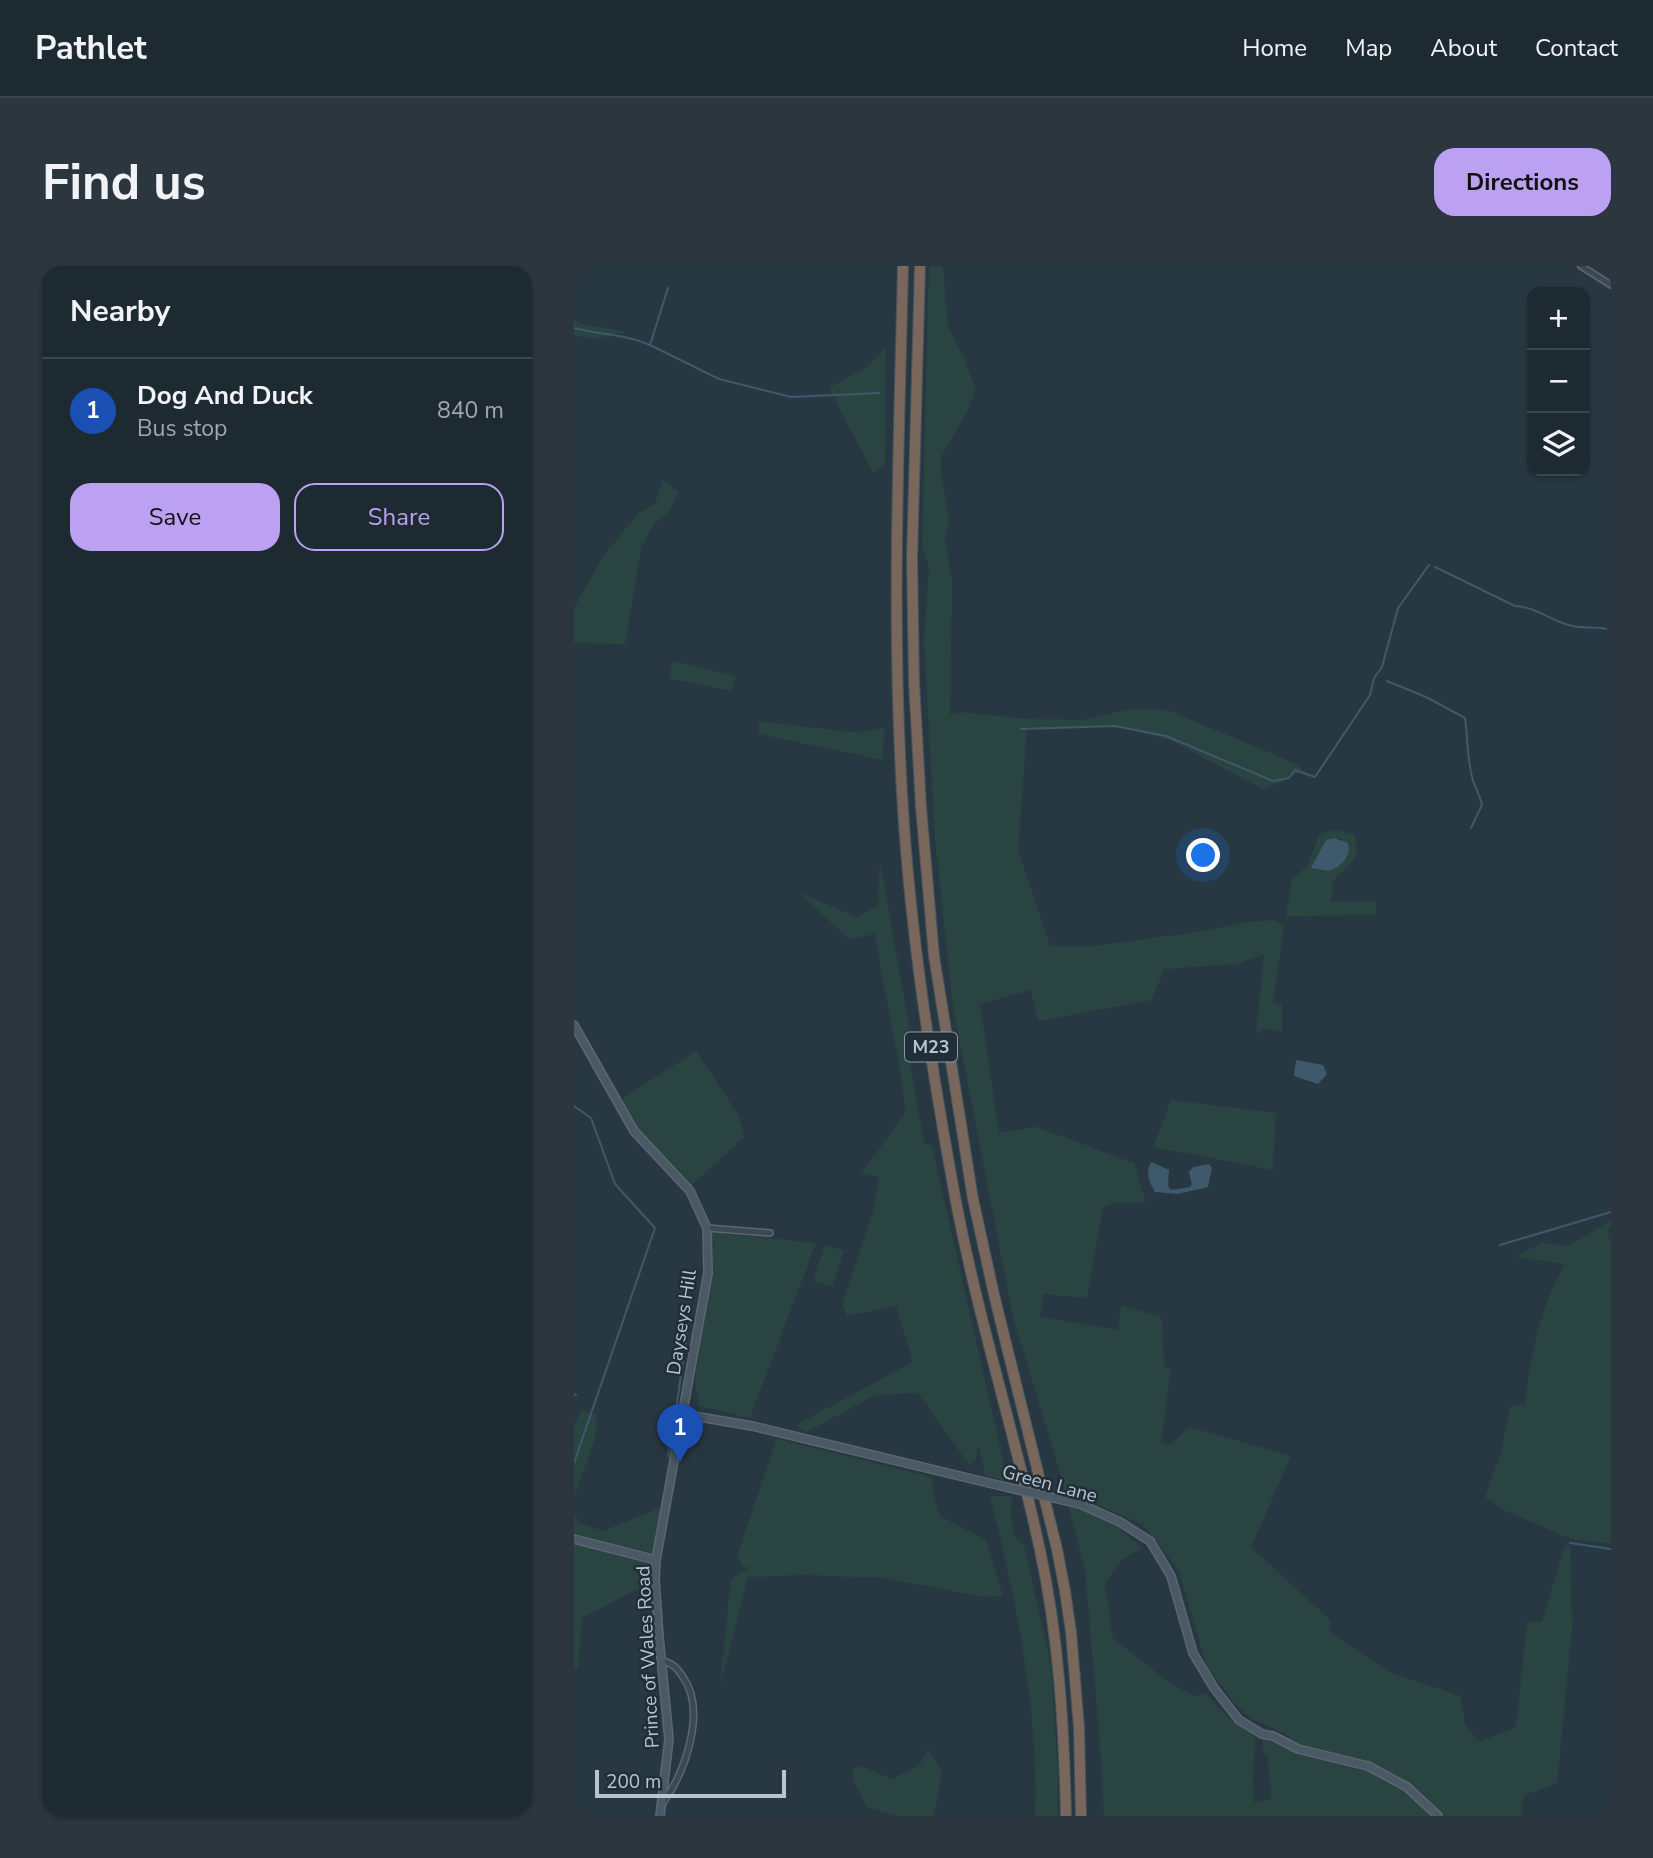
<!DOCTYPE html>
<html lang="en">
<head>
<meta charset="utf-8">
<style>
  :root { --surface:#1e2a32; --page:#2b363e; --text:#f1f3f6; --muted:#a1a7ac; --line:#3c464d; --accent:#bca0f2 }
  body { margin:0; font-family:"Nunito Sans",sans-serif; background:var(--page); color:var(--text) }
  .controls { position:absolute; right:21px; top:21px; display:grid; overflow:hidden; border-radius:14px; box-shadow:0 2px 5px #0004 }
  .controls button { width:63px; height:63px; display:grid; place-items:center; padding:0; border:0; border-bottom:2px solid var(--line); background:var(--surface); color:var(--text); font:35px sans-serif }
  .scale { position:absolute; left:21px; bottom:18px; width:191px; box-sizing:border-box; padding-left:7px; border:4px solid #bac4cc; border-top:0; font-size:19px; line-height:24px; white-space:nowrap; color:#bac4cc; -webkit-text-stroke:5px #212e38; paint-order:stroke }
  .you { position:absolute; left:630px; top:590px; width:24px; height:24px; margin:-18px; border:5px solid #fff; border-radius:50%; background:#1a73e8; box-shadow:0 0 0 10px #1a73e833 }
  .badge { display:grid; place-items:center; width:46px; height:46px; border-radius:50%; background:var(--accent); color:#fff; font-size:23px; font-weight:700 }
  .pin { position:absolute; translate:-50% -58px; filter:drop-shadow(0 2px 4px #0008) }
  .pin::after { content:''; position:absolute; top:37px; width:24px; height:21px; background:inherit; clip-path:polygon(0 0,100% 0,50% 100%) }
  .list { margin:0; padding:0; list-style:none }
  h2 { display:flex; justify-content:space-between; align-items:center; height:91px; margin:0; padding:0 28px; font-size:30px }
  h2 small { font-size:23px; font-weight:400; color:var(--muted) }
  .list li { display:grid; grid-template-columns:46px 1fr auto; gap:21px; align-items:center; box-sizing:border-box; height:105px; padding:0 28px; border-top:2px solid var(--line) }
  .list b { display:block; font-size:26px; white-space:nowrap }
  .list p { margin:0; font-size:23px; white-space:nowrap; color:var(--muted) }
  .list em { font-size:23px; font-style:normal; color:var(--muted) }
  .actions { display:flex; gap:14px; padding:21px 28px }
  .actions a { flex:1; padding:16px 0; border:2px solid var(--accent); border-radius:21px; text-align:center; font-size:24px; color:var(--accent) }
  .actions .main { background:var(--accent); color:#111 }
  .icon { flex:none; width:38px; height:38px; fill:none; stroke:currentColor; stroke-width:2; stroke-linecap:round; stroke-linejoin:round }
  .map { position:relative; flex:none; width:1037px; height:1550px; overflow:hidden; border-radius:21px }
  header { display:flex; align-items:center; gap:42px; box-sizing:border-box; height:98px; padding:0 35px; background:var(--surface); border-bottom:2px solid var(--line) }
  header strong { font-size:33px }
  nav { display:flex; gap:38px; margin-inline-start:auto; font-size:24px }
  .intro { display:flex; align-items:center; justify-content:space-between; box-sizing:border-box; height:168px; padding:0 42px }
  h1 { margin:0; font-size:49px }
  .button { padding:18px 32px; border-radius:21px; background:var(--accent); color:#111; font-size:24px; font-weight:700 }
  main { display:flex; gap:42px; padding:0 42px }
  aside { flex:1; background:var(--surface); border-radius:21px; box-shadow:0 2px 5px #0004 }
  .map>svg:first-child { display:block }
  .green { fill:#2a4442; fill-rule:evenodd }
  .water { fill:#3e596b }
  .lines { fill:none; stroke-linecap:round; stroke-linejoin:round }
  .stream { stroke:#3e596b; stroke-width:2 }
  .street-casing { stroke:#5b6770; stroke-width:8 }
  .secondary-casing { stroke:#5b6770; stroke-width:10 }
  .highway-casing { stroke:#47545d; stroke-width:12 }
  .street { stroke:#3c4952; stroke-width:5 }
  .secondary { stroke:#4a5965; stroke-width:7 }
  .highway { stroke:#78675a; stroke-width:10 }
  .secondary-bridge-casing { stroke:#5b6770; stroke-width:10; stroke-linecap:butt }
  .secondary-bridge { stroke:#4a5965; stroke-width:7 }
  .labels { text-anchor:middle; stroke-width:5; stroke-linejoin:round; paint-order:stroke }
  .shield { fill:#212e38; stroke:#8c97a0; stroke-width:2 }
  .shield-label { font-size:18px; font-weight:bold; fill:#bac4cc }
  .street-label { font-size:19px; fill:#bac4cc; stroke:#212e38 }
</style>
</head>
<body>
<header>
<strong>Pathlet</strong>
<nav><a>Home</a><a>Map</a><a>About</a><a>Contact</a></nav>
</header>
<div class="intro"><h1>Find us</h1><a class="button">Directions</a></div>
<main>
<aside>
<h2>Nearby<small></small></h2>
<ul class="list">
<li><span class="badge" style="background:#1a4fb4">1</span><div><b>Dog And Duck</b><p>Bus stop</p></div><em>840 m</em></li>
</ul>
<div class="actions"><a class="main">Save</a><a>Share</a></div>
</aside>
<div class="map">
<svg width="1037" height="1550" viewBox="0 0 1037 1550">
  <rect width="100%" height="100%" fill="#283843"/>
  <g class="green">
    <path d="M355,0H369L374,62L389,89L402,123L393,146L367,191V207L375,254L371,274L378,315L376,449L386,446L453,453L510,454L556,443L594,444L720,497L729,504L713,514L689,523L596,474L543,460L453,463L444,585L476,680H519L631,665L674,656L699,654L710,659L699,736L708,739V766L690,762L682,768L690,688L662,698L590,703L578,734L464,755L457,724L406,738L425,867L462,861L560,897L572,937L542,936L529,942L513,1032L470,1028L466,1051L544,1064L547,1039L588,1052L590,1100L597,1104L587,1177L597,1178L615,1161L717,1190L677,1281L757,1355L755,1366L819,1408L886,1430L891,1458L905,1476L942,1461L953,1356H968L991,1279L996,1280L998,1363L983,1517L949,1530L947,1550H530L527,1492L511,1304L486,1206L439,1051L379,741L361,573L350,375L355,300L348,279ZM513,1234L570,1259L605,1305L633,1401L662,1439L676,1452L716,1470L711,1480L689,1473L688,1485L694,1492L697,1533L680,1537L679,1518L681,1471L655,1453L631,1427L620,1430L595,1416L539,1373L531,1317L547,1294L568,1282L542,1259L515,1247Z"/>
    <polygon points="0,53 8,58 53,66 19,73 0,69"/>
    <polygon points="312,81 311,199 299,207 255,122 293,101"/>
    <polygon points="89,214 105,226 93,249 81,256 67,282 51,378 0,377 0,342 30,289 65,247 81,238"/>
    <polygon points="99,395 161,410 158,425 97,413 95,411"/>
    <polygon points="184,455 285,467 310,461 309,494 184,468"/>
    <path d="M761,564L780,568C789,591 775,600 759,614L757,636L802,635V649L712,650L718,612L733,601L745,568ZM760,572L768,573L773,592L755,605L738,602L752,575Z"/>
    <path d="M306,595L340,789L336,796L350,877L358,880L434,1216L411,1210L406,1184L403,1180L402,1194L396,1200L344,1127L302,1129L232,1166L222,1159L339,1096L322,1040L273,1050L268,1038L299,945L305,911L287,908L332,846C325,786 310,728 301,668L275,673L224,626L283,651L304,640Z"/>
    <polygon points="122,785 165,850 170,871 116,921 64,863 48,833"/>
    <polygon points="597,834 702,847 699,904 579,881"/>
    <path d="M1037,954V962L1034,964L1035,974L1037,972V1278L997,1273L930,1244L911,1231L928,1183L936,1140L951,1139C958,1086 964,1045 991,998L941,991L968,977L995,980Z"/>
    <polygon points="137,966 242,977 176,1152 125,1140 121,1116 140,979"/>
    <polygon points="251,979 270,985 258,1021 239,1015"/>
    <polygon points="8,1144 23,1149 21,1173 0,1231 0,1159"/>
    <polygon points="203,1173 357,1211 360,1231 366,1250 412,1274 429,1330 409,1331 310,1312 230,1309 174,1311 146,1421 157,1313 177,1301 170,1302 163,1290"/>
    <path d="M416,1230H438C437,1248 434,1268 450,1279L477,1400L484,1508V1550H461C465,1443 442,1334 416,1230Z"/>
    <polygon points="93,1239 81,1314 8,1352 4,1403 0,1403 0,1247 6,1257 29,1265"/>
    <polygon points="354,1483 368,1506 360,1550 323,1550 293,1541 280,1516 278,1503 288,1500 317,1513 345,1500"/>
  </g>
  <g class="water">
    <path d="M760,572L774,577C778,590 767,601 755,605L737,602L752,574Z"/>
    <polygon points="722,794 749,799 753,808 744,818 720,810"/>
    <path d="M577,896L595,904L594,920L597,924L616,921L618,918L615,906L619,901L635,898L638,902L634,921L603,928L581,926C575,916 571,906 577,896Z"/>
  </g>
  <g class="lines">
    <g class="stream">
      <path d="M0,62C26,69 51,68 76,79L94,22"/>
      <polyline points="76,79 145,113 217,131 305,127"/>
      <path d="M861,301L941,340C963,341 978,356 999,360C1009,363 1021,360 1032,363"/>
      <path d="M813,415L852,431L891,452C894,472 893,492 898,511C900,520 906,529 908,539L897,562"/>
      <polyline points="447,463 541,460 592,470 699,515 715,512 721,504 741,511 796,429 800,412 808,401 824,342 855,299"/>
      <polyline points="0,840 17,852 41,918 81,962 0,1197"/>
      <polyline points="926,979 1037,946"/>
      <polyline points="0,1128 2,1129"/>
      <polyline points="102,1144 115,1053"/>
      <polyline points="94,1190 101,1151"/>
      <polyline points="996,1277 1037,1283"/>
    </g>
    <defs>
      <g id="street">
        <polyline points="1007,0 1037,19"/>
        <polyline points="133,962 196,967"/>
        <path d="M88,1395C99,1397 103,1402 109,1411C133,1445 111,1506 89,1537"/>
      </g>
      <g id="secondary">
        <polyline points="0,759 60,865 116,925 133,962 134,1007 82,1294 81,1314 85,1371 95,1473 86,1550"/>
        <polyline points="108,1148 178,1160 419,1218"/>
        <polyline points="506,1238 546,1256 576,1275 597,1310 619,1387 640,1422 665,1454 688,1468 699,1470 724,1483 794,1500 833,1521 864,1550"/>
        <polyline points="0,1273 82,1294"/>
      </g>
      <g id="highway">
        <path d="M329,0C325,181 317,362 329,543C337,671 357,799 380,925C402,1046 440,1164 466,1284C485,1372 490,1461 492,1550"/>
        <polyline points="346,0 338,292 340,416 347,541 360,690 399,933 421,1033 483,1283 491,1325 497,1366 505,1462 507,1550"/>
      </g>
    </defs>
    <use href="#street" class="street-casing"/>
    <use href="#secondary" class="secondary-casing"/>
    <use href="#highway" class="highway-casing"/>
    <use href="#street" class="street"/>
    <use href="#secondary" class="secondary"/>
    <use href="#highway" class="highway"/>
    <defs>
      <polyline id="secondary-bridge" points="419,1218 506,1238"/>
    </defs>
    <use href="#secondary-bridge" class="secondary-bridge-casing"/>
    <use href="#secondary-bridge" class="secondary-bridge"/>
  </g>
  <g class="labels">
    <rect class="shield" x="331" y="766.5" width="52" height="29" rx="5"/>
    <g class="shield-label">
      <text x="357" y="787">M23</text>
    </g>
    <g class="street-label">
      <text transform="translate(107 1056) rotate(-81)" y="7">Dayseys Hill</text>
      <text transform="translate(476 1217) rotate(15)" y="7">Green Lane</text>
      <text transform="translate(73 1391) rotate(-93)" y="7">Prince of Wales Road</text>
    </g>
  </g>
</svg>
<div class="controls">
<button>+</button>
<button>−</button>
<button><svg class="icon" aria-label="layers" viewBox="0 0 24 24"><path d="M12 4l9 5-9 5-9-5zM3 14l9 5 9-5"/></svg></button>
</div>
<div class="scale">200 m</div>
<div class="you"></div>
<div class="pin badge" style="left:106px;top:1196px;background:#1a4fb4">1</div>
</div>
</main>
</body>
</html>
